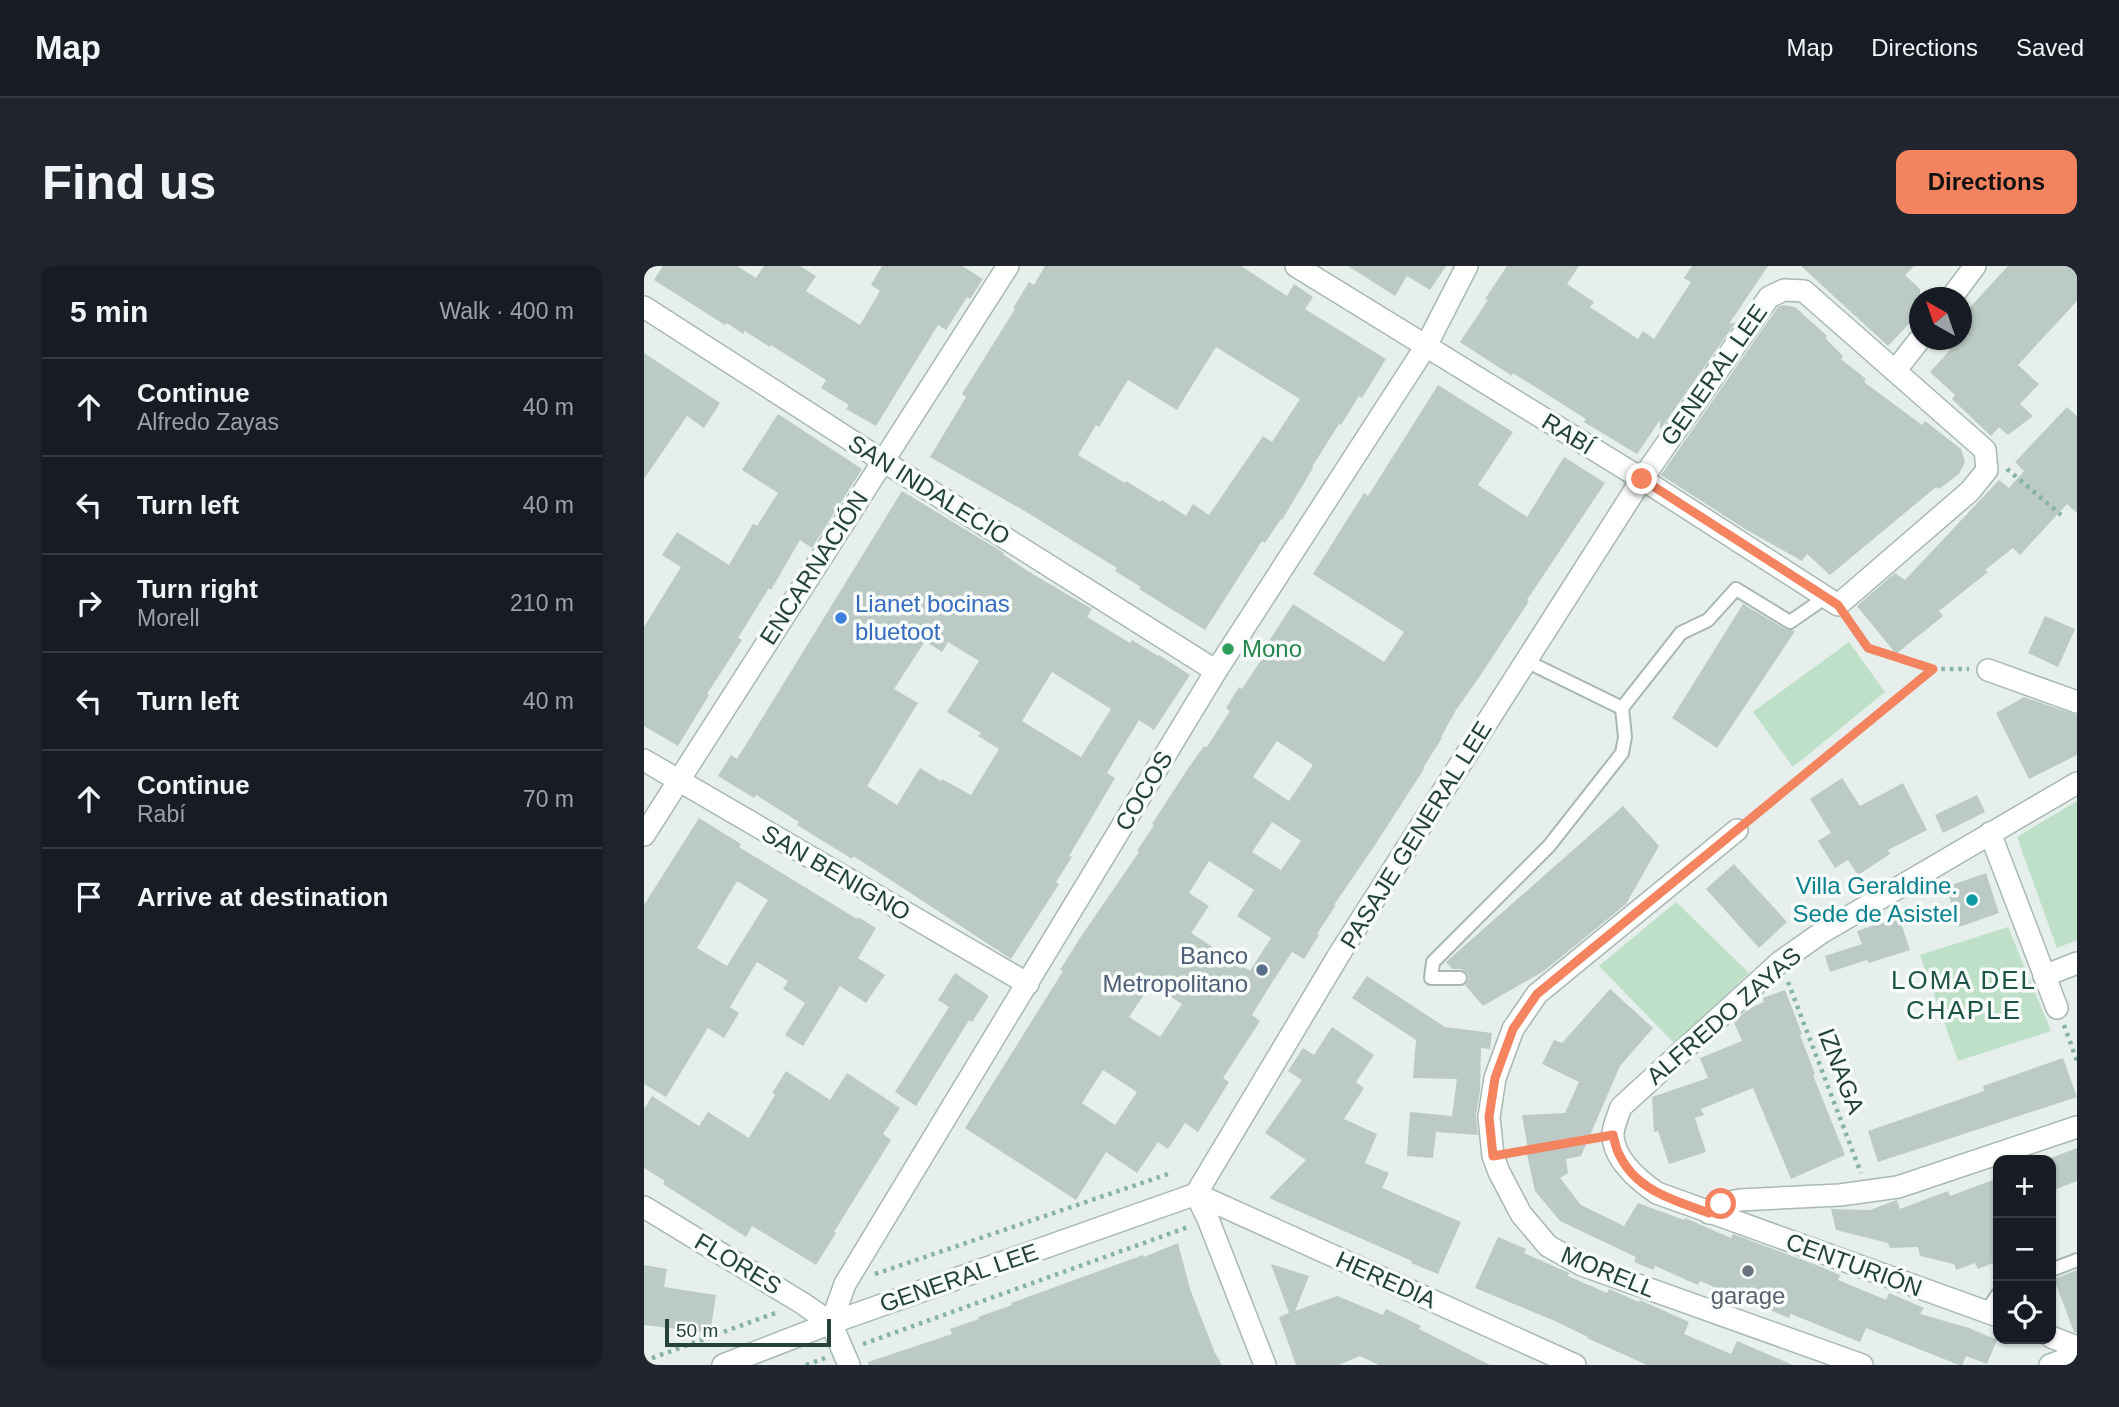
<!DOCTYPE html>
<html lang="en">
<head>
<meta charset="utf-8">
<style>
  :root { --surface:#171b24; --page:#20242c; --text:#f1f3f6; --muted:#9ea1a6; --line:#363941; --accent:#f4845f }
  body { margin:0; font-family:Arial,sans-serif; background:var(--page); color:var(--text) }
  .controls { position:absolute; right:21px; bottom:21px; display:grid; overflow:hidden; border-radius:14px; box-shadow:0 2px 5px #0004 }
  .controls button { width:63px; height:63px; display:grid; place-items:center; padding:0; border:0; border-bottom:2px solid var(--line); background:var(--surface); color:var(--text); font:35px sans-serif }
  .compass { position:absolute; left:1265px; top:21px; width:63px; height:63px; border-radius:50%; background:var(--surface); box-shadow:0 2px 5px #0004; rotate:320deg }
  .scale { position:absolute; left:21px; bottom:18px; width:166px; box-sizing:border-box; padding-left:7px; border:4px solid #24423a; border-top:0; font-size:19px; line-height:24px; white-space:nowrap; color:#24423a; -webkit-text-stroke:5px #f7fbf9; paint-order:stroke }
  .stop { position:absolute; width:21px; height:21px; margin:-16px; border:5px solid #f4845f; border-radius:50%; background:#fff }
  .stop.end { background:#f4845f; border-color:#fff; box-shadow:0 2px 7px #0008 }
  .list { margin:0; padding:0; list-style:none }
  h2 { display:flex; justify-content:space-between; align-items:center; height:91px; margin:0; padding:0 28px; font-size:30px }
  h2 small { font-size:23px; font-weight:400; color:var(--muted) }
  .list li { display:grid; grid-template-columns:46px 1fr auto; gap:21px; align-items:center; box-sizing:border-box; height:98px; padding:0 28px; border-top:2px solid var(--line) }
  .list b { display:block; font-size:26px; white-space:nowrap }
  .list p { margin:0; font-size:23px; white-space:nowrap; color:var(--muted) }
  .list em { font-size:23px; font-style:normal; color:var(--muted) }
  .icon { flex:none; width:38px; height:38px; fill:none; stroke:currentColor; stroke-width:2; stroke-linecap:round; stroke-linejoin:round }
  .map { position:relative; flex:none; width:1433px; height:1099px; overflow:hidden; border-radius:14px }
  header { display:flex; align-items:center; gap:42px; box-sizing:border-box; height:98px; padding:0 35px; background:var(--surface); border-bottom:2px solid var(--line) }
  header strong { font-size:33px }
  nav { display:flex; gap:38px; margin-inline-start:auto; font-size:24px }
  .intro { display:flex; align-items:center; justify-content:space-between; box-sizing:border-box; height:168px; padding:0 42px }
  h1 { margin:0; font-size:49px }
  .button { padding:18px 32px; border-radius:14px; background:var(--accent); color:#111; font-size:24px; font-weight:700 }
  main { display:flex; gap:42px; padding:0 42px }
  aside { flex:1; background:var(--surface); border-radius:14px; box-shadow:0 2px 5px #0004 }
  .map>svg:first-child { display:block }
  .green { fill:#bfe0c8 }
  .building { fill:#bbcac4; fill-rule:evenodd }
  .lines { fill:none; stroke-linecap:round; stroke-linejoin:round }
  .service-casing { stroke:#a8b8b2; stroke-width:16 }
  .minor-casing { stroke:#a8b8b2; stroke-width:24 }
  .tertiary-casing { stroke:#a8b8b2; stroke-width:24 }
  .secondary-casing { stroke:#a4bbb3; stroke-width:24 }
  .path { stroke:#86b3a5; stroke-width:4.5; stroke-dasharray:3.5 5; stroke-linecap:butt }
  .service { stroke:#fff; stroke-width:12 }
  .minor { stroke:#fff; stroke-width:21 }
  .tertiary { stroke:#fff; stroke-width:21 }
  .secondary { stroke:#fff; stroke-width:21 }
  .route { stroke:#f4845f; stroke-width:9 }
  .shop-dot { fill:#3f7fe0; stroke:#f7fbf9; stroke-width:2.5 }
  .leisure-dot { fill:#2e9e5b; stroke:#f7fbf9; stroke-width:2.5 }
  .culture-dot { fill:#0f9aa8; stroke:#f7fbf9; stroke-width:2.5 }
  .service-dot { fill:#5c6f8a; stroke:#f7fbf9; stroke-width:2.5 }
  .worship-dot { fill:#6b7280; stroke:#f7fbf9; stroke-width:2.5 }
  .labels { text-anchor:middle; stroke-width:7; stroke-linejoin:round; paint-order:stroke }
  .street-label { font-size:24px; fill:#24423a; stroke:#f7fbf9 }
  .shop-label { font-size:24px; fill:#366cbe; stroke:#f7fbf9; text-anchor:start }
  .leisure-label { font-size:24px; fill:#27864d; stroke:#f7fbf9; text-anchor:start }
  .culture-label { font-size:24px; fill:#0d838f; stroke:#f7fbf9; text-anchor:end }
  .service-label { font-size:24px; fill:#4e5e75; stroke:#f7fbf9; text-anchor:end }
  .worship-label { font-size:24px; fill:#5b616d; stroke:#f7fbf9 }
  .neighbourhood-label { font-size:26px; letter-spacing:2px; fill:#1f5548; stroke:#f7fbf9 }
</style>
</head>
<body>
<header>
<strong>Map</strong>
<nav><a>Map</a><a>Directions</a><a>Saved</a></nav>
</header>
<div class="intro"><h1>Find us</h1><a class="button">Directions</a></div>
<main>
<aside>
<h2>5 min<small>Walk · 400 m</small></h2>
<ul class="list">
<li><svg class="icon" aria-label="ahead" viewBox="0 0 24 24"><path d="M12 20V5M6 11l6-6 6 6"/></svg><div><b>Continue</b><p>Alfredo Zayas</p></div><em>40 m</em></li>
<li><svg class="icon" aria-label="left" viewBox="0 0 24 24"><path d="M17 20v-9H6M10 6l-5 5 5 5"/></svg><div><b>Turn left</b></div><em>40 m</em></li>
<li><svg class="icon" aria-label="right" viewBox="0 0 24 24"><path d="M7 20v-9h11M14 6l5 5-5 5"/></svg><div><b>Turn right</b><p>Morell</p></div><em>210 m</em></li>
<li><svg class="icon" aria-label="left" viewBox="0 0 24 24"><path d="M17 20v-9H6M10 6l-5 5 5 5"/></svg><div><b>Turn left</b></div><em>40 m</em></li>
<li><svg class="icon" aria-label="ahead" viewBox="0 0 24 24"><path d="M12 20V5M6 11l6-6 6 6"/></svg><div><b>Continue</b><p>Rabí</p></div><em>70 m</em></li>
<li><svg class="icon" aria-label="arrive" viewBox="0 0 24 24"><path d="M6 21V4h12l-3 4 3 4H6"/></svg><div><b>Arrive at destination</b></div></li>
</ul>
</aside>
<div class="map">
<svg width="1433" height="1099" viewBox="0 0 1433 1099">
  <rect width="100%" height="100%" fill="#e6efeb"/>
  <g class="green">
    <polygon points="1205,376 1241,426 1149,501 1109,446"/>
    <polygon points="1433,535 1433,674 1413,682 1373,571"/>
    <polygon points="1032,636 1105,707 1031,778 955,700"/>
    <polygon points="1364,661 1407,765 1314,795 1276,689"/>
  </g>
  <g class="building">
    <polygon points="19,0 93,0 112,12 120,0 156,0 172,10 162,25 216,59 236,25 227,19 238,0 318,0 339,13 326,33 323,31 302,64 294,59 232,160 202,143 205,139 177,122 182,114 127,79 126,81 101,65 99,68 83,57 81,59 10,14"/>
    <path d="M401,0H597L643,30L650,18L669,31L661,43L742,93L718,132L715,130L697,159L695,158L668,201L669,202L638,254L637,253L621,277L618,275L561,364L495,323L497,321L471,305L473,302L379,244L286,191L322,131L318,128L371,43L369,42L385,16L390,19ZM572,81L656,133L628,176L619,170L565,249L549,238L542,250L518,234L516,236L482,215L481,217L434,189L452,159L455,161L484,114L533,144Z"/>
    <polygon points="704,0 802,0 786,24 763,10 751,30"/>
    <polygon points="863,0 935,0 923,18 950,36 946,41 994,73 999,65 1010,73 1047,16 1040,12 1048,0 1124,0 1085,58 1092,56 1016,164 1016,154 993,188 940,156 942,153 893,122 869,107 868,110 816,76 844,34 841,33"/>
    <polygon points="1157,0 1270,0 1261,9 1276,23 1276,46 1244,80"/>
    <polygon points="1364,0 1433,0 1433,35 1374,99 1395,118 1376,138 1389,150 1364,169 1355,161 1347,170 1308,133 1311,129 1286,106 1306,84 1296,74 1318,74 1318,50"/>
    <polygon points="1139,39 1151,41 1183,70 1181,72 1199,90 1197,93 1222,113 1220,116 1278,159 1281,155 1317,183 1321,196 1315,208 1295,223 1292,221 1186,309 1163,288 1158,295 1101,263 1017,209 1134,41"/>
    <polygon points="0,87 76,137 60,162 43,150 0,213"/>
    <path d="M794,119L869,166L834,219L883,251L920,191L961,217L883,334L885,335L836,410L812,444L797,471L798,472L779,502L780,503L731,579L690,639H692L673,668L675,669L660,693L648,686L627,718L608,749L616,755L579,812L585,816L554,866L541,857L524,883L514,876L493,907L462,886L432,934L321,862L419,705L416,704L436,672L495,586L493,585L510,559L508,558L543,504L560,480L563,481L586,445L582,442L595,421L598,423L617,394L614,392L649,338L740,396L760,366L669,308L720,227L724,230ZM633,475L669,499L645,535L609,511ZM628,556L657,575L637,604L608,586ZM565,595L610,624L593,650L627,672L606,705L547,667L565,640L545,627ZM507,718L538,738L516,771L485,751ZM459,804L493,826L471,859L438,837Z"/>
    <polygon points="1423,141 1433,150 1433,247 1423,238 1376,289 1369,282 1341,304 1344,306 1295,345 1299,350 1252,388 1213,340 1251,307 1261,314 1355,214 1365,222 1380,205 1371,196"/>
    <polygon points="134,148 218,203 168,282 156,274 127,324 125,322 94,372 98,374 63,428 65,429 34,480 0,460 0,361 37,301 18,289 33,266 85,299 109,258 113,260 134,227 98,204"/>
    <path d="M258,225L360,287L359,288L382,304L448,343L443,351L486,377L488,374L514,390L515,389L546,409L510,464L495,454L463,507L471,512L425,590L428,591L412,616L415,618L367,693L239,609L209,590L208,593L153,559L155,556L112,529L110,532L74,510L87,489L93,493ZM281,375L298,386L304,376L335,395L303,446L337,467L334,470L355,483L327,529L298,513L297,515L276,502L253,539L223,520L274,437L250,423ZM408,406L467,443L437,491L378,455Z"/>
    <polygon points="1099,338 1141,363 1151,365 1073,482 1028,452"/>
    <polygon points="1401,350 1431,363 1414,401 1384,387"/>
    <polygon points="1380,431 1433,449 1433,489 1385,513 1352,447"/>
    <polygon points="1198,512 1216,540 1259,517 1283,564 1244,584 1246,588 1214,609 1204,594 1191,602 1174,575 1187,567 1166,533"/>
    <polygon points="1333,529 1341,546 1299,567 1291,549"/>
    <polygon points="979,540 1015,580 982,638 900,705 839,740 821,719 825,713 823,707 817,703 808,703 802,696"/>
    <path d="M55,552L97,578L95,581L213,653L214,651L232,662L214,692L241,709L222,737L196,720L159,780L141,769L161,737L139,723L144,715L113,696L86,741L95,747L80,772L64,762L22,831L0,818V639ZM93,615L124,634L83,700L53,682Z"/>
    <polygon points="1090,598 1143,656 1115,682 1062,623"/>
    <polygon points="1342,607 1355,647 1315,661 1302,621"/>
    <polygon points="1255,651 1266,684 1225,697 1223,694 1186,706 1181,690 1218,678 1213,665"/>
    <polygon points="311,707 345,730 328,756 325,754 272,840 251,826 305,741 294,734"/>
    <polygon points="723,710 801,761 848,767 846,783 837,782 836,824 832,849 834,869 792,866 789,892 763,890 766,846 808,850 813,813 769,812 772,774 708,732"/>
    <polygon points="966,723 1009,762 976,800 937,890 922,893 924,907 916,912 937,939 980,960 994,937 1040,954 1041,952 1087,972 1089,968 1175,1000 1196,1009 1194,1014 1242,1034 1245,1027 1280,1042 1276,1048 1325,1062 1353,1074 1343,1098 1322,1090 1318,1099 1315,1099 1222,1062 1216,1076 1147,1048 1145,1052 1056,1015 1054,1019 1011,1000 1009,1004 990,996 992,991 916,955 891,925 883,889 885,888 878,849 921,847 935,816 898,798 910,774 918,777"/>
    <polygon points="1141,724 1158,768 1156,769 1171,808 1169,809 1201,889 1147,913 1109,822 1057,843 1060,849 1051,852 1062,886 1025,898 1014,865 1010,866 1008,831 1064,812 1056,792 1098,775 1090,756 1104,743 1120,736 1119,732"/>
    <polygon points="688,761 730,789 712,816 720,822 700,853 733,868 721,897 745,907 738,922 817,956 794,1008 767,997 768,995 625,932 662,894 621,867 658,814 644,805 659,782 670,789"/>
    <polygon points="1419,792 1433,831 1234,896 1224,865 1340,825 1339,820"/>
    <polygon points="142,805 186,834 203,807 256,842 239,868 247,874 190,966 192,967 172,999 108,960 102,971 19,918 21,915 0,902 0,843 8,830 55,860 64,846 105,872 131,829 128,827"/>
    <polygon points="1433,882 1433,915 1407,925 1407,892"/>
    <polygon points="1354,912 1354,995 1334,1003 1331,997 1312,1004 1310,998 1276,990 1274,981 1246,982 1244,977 1192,964 1187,943 1226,944 1253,934 1256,943 1304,925 1306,930"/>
    <polygon points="854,971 882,983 880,987 925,1007 924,1010 963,1027 965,1023 995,1036 996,1034 1045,1056 1040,1068 1087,1088 1093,1075 1149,1099 1003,1099 943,1072 944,1071 911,1055 831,1022"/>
    <polygon points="534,977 546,1023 571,1087 578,1099 225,1099 224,1096 308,1068 306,1063 335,1053 334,1051 368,1039 367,1037 499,989 500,991"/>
    <polygon points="627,998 665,1010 651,1045 693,1030 739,1049 742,1043 777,1060 775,1063 846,1099 735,1099 716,1090 695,1099 652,1099 635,1051 645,1047"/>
    <polygon points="0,999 23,1003 20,1021 72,1029 66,1067 0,1059"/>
    <polygon points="1433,1004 1433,1067 1430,1066 1410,1013"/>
  </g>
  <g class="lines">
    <defs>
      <g id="service">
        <polyline points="882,395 978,442 1037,367 1064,354 1092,323 1146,356 1182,331"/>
        <polyline points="816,712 787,712 789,696 905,580 978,487 981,471 978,442"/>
        <polyline points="1407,1004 1433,994"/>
        <polyline points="1342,1046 1354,1028"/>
      </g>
      <g id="minor">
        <polyline points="652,0 782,80"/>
        <polygon points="1140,24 1160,25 1341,184 1343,204 1326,225 1194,339 998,213 1125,31"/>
        <polyline points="1307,32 1331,0"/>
        <polyline points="0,41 239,195 572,405"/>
        <polyline points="1251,105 1276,73"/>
        <polyline points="1344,404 1433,436"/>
        <polyline points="0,494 384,718"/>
        <polyline points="1093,564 893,728 869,763 851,812 845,851 849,890 855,906 877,948 904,980 938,999 1218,1099"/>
        <polyline points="1346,567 1413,742"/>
        <polyline points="0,569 364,0"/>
        <polyline points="1400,710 1433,697"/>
        <polyline points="552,928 931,1099"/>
        <polyline points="552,928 564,953 621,1099"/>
        <polyline points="0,941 158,1037 187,1057 205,1099"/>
        <polyline points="1065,947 1077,938 1096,934 1196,929 1254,921 1433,861"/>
        <path d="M1354,1050L1013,927C995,915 968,892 969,867C970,859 974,849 977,841L1136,696L1177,667L1433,517"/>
        <polyline points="1407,1071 1433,1081"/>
      </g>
      <g id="tertiary">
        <polyline points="187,1057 201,1018 572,405 782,80 823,0"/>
        <polyline points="79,1099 187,1057 552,928 696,687 998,213 782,80"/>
      </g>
      <polyline id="secondary" points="1406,1099 1433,1089"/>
    </defs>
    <use href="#service" class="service-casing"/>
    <use href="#minor" class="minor-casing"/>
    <use href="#tertiary" class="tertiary-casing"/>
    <use href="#secondary" class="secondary-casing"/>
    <g class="path">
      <polyline points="1363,203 1417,249"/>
      <polyline points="1205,354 1224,382 1289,403 1325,403"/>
      <polyline points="1108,551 1289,403"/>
      <polyline points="1144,716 1217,907"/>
      <polyline points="1420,759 1433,795"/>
      <polyline points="867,887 951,872"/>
      <polyline points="231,1008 524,908"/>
      <polyline points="219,1078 547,960"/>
      <polyline points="0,1095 134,1046"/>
      <polyline points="162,1099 181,1092"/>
    </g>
    <use href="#service" class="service"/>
    <use href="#minor" class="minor"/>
    <use href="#tertiary" class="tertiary"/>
    <use href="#secondary" class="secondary"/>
  </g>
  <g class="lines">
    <path class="route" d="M998,213L1194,339L1224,382L1289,403L893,728L869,763L851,812L845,851L849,890L969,869C971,876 972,884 976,890C993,925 1032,935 1065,947L1077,938"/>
  </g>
  <circle class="shop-dot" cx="197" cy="352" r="7"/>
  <circle class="leisure-dot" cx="584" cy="383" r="7"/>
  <circle class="culture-dot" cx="1328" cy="634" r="7"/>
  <circle class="service-dot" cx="618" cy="704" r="7"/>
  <circle class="worship-dot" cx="1104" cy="1005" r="7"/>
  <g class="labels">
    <g class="street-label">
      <text transform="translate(1070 109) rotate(-55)" y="8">GENERAL LEE</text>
      <text transform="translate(924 168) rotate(32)" y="8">RABÍ</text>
      <text transform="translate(285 224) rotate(32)" y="8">SAN INDALECIO</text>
      <text transform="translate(170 302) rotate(-57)" y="8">ENCARNACIÓN</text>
      <text transform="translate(500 525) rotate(-59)" y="8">COCOS</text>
      <text transform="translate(772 569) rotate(-58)" y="8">PASAJE GENERAL LEE</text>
      <text transform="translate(192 607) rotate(30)" y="8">SAN BENIGNO</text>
      <text transform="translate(1080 750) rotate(-41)" y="8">ALFREDO ZAYAS</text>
      <text transform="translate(1197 805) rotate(69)" y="8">IZNAGA</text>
      <text transform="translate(94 998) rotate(31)" y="8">FLORES</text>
      <text transform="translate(1210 999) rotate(20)" y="8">CENTURIÓN</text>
      <text transform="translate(964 1006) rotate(22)" y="8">MORELL</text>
      <text transform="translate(315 1012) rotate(-19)" y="8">GENERAL LEE</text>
      <text transform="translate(742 1014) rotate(24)" y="8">HEREDIA</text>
    </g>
    <g class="shop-label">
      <text x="211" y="346">Lianet bocinas<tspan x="211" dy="28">bluetoot</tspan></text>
    </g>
    <g class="leisure-label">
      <text x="598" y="391">Mono</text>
    </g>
    <g class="culture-label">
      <text x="1314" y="628">Villa Geraldine.<tspan x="1314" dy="28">Sede de Asistel</tspan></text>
    </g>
    <g class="service-label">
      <text x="604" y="698">Banco<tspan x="604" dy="28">Metropolitano</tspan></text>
    </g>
    <g class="worship-label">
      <text x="1104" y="1038">garage</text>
    </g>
    <g class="neighbourhood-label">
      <text x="1320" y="723">LOMA DEL<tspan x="1320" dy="30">CHAPLE</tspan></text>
    </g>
  </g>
</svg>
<div class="controls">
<button>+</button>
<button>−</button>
<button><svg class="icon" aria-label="locate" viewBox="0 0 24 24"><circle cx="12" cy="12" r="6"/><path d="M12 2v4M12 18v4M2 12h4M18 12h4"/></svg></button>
</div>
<svg class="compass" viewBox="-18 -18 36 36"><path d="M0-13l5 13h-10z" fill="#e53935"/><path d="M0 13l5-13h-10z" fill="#9ea1a6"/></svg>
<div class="scale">50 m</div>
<div class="stop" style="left:1077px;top:938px"></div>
<div class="stop end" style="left:998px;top:213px"></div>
</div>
</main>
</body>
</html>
